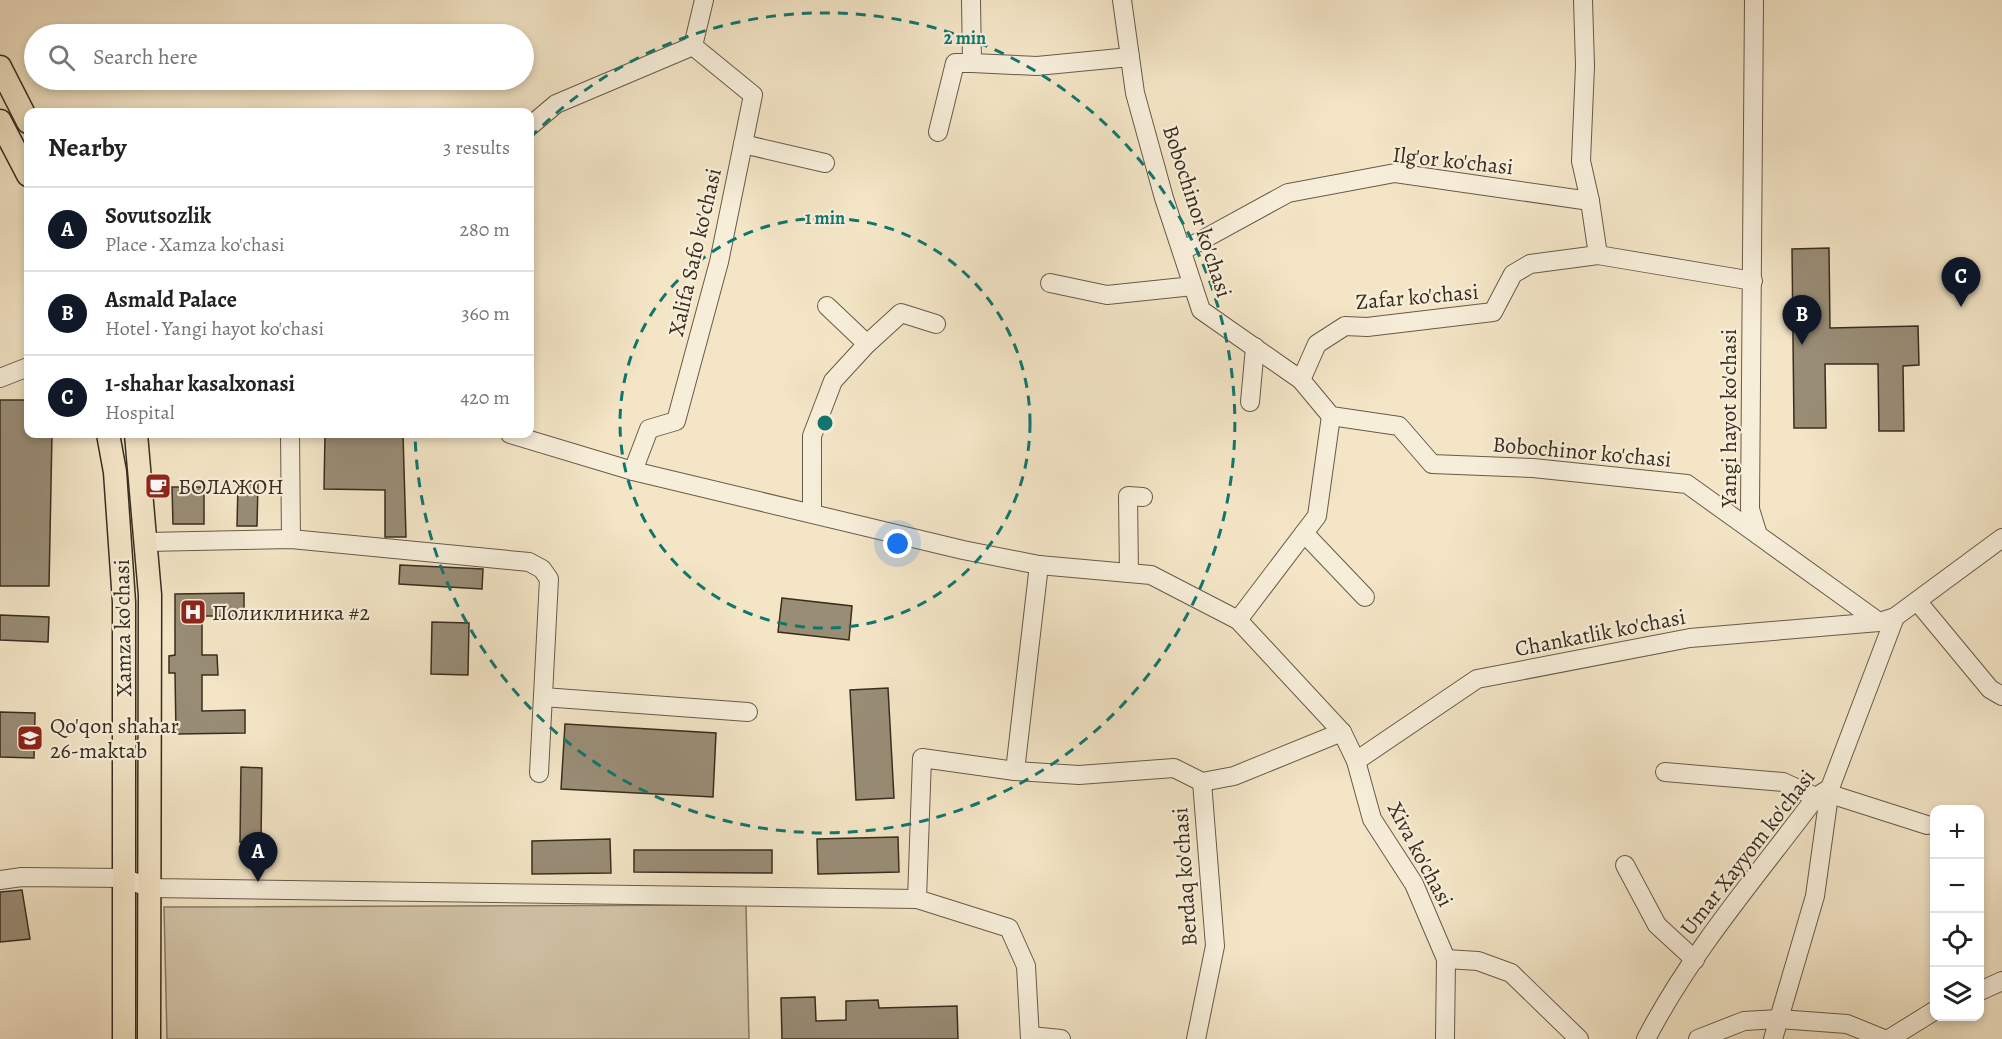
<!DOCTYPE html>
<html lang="en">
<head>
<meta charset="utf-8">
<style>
  :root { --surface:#fff; --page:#f2f2f2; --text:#222; --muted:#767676; --line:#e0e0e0; --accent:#111827 }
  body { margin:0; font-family:Alegreya,serif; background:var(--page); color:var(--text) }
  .controls { position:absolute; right:18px; bottom:18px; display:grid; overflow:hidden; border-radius:12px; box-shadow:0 3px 9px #0003 }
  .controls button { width:54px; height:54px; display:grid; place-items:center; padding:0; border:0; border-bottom:2px solid var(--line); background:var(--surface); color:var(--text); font:30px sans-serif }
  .you { position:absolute; left:898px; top:544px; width:21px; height:21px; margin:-15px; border:4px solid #fff; border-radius:50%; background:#1a73e8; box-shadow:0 0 0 9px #1a73e833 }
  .badge { display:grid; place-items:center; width:39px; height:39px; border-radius:50%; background:var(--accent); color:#fff; font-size:20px; font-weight:700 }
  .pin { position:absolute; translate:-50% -50px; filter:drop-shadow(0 2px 3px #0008) }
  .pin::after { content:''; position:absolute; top:32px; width:21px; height:18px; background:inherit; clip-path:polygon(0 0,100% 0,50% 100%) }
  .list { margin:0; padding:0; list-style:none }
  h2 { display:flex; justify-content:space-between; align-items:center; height:78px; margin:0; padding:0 24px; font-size:26px }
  h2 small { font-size:20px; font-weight:400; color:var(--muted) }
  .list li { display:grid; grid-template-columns:39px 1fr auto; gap:18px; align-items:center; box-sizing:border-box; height:84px; padding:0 24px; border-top:2px solid var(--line) }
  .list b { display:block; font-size:22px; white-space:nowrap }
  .list p { margin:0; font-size:20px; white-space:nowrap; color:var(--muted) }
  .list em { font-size:20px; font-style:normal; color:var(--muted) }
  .icon { flex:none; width:33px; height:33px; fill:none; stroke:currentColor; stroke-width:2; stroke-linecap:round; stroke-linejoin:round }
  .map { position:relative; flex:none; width:2002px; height:1039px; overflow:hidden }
  .search { position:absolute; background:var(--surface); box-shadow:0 3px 9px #0003; left:24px; top:24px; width:510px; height:66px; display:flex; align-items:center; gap:15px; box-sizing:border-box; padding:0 21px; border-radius:33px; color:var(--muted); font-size:22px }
  .panel { position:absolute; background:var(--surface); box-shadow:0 3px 9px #0003; left:24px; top:108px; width:510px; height:330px; border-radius:12px }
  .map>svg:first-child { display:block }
  .green { fill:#d3c6aa; stroke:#867a64; stroke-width:1.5 }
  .building { fill:#998d76; stroke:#382d1f; stroke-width:1.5 }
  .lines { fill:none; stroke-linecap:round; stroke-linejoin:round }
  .minor-casing { stroke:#675b49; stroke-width:20 }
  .major-casing { stroke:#382d1f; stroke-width:25 }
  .minor { stroke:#f7eeda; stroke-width:18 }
  .major { stroke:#f3e5c6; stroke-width:22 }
  .ring { fill:none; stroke:#0f766e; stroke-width:3; stroke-dasharray:10 8 }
  .labels { text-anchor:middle; stroke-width:4.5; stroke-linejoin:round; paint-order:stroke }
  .street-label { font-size:22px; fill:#382d1f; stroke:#f7eeda }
  .poi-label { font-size:22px; fill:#382d1f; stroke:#f7eeda; text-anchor:start }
  .centre { fill:#0f766e; stroke:#f7eeda; stroke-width:3 }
  .ring-label { font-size:18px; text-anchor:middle; font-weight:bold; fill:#0f766e; stroke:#f7eeda; stroke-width:4.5; stroke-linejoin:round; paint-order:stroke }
</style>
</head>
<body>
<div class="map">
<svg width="2002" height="1039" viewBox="0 0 2002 1039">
  <rect width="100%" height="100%" fill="#f3e5c6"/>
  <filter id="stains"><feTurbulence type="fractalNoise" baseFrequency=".00333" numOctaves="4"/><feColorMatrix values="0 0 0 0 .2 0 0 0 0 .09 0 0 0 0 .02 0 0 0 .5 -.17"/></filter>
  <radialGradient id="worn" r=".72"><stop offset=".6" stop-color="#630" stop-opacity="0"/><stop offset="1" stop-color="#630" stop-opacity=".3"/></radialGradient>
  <polygon class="green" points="746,905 749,1039 167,1039 164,907"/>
  <g class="building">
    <polygon points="1829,248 1830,328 1918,326 1919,365 1903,366 1904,431 1879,431 1878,364 1825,364 1826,428 1794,428 1792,249"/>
    <polygon points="0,400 28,400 28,434 52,434 49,586 0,586"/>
    <polygon points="325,434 403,434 406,537 385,537 385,490 324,489"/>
    <polygon points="238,484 258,484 257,526 237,526"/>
    <polygon points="172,487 204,487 204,524 173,524"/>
    <polygon points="400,565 483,569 482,589 399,584"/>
    <polygon points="244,593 244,616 202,616 202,655 217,655 218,675 202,675 202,711 245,710 245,733 176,734 175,673 169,673 169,656 175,655 175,594"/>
    <polygon points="782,598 852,606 849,640 778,632"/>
    <polygon points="0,615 49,617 48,642 0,640"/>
    <polygon points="432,622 469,623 468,675 431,674"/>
    <polygon points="888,688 894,798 856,800 850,690"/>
    <polygon points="0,712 35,713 34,758 0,757"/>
    <polygon points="565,724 716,733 713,797 561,789"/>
    <polygon points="241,767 262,768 261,842 240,842"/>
    <polygon points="898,837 899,872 818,874 817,839"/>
    <polygon points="610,839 611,873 532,874 532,841"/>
    <polygon points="634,850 772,850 772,873 634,872"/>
    <polygon points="22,890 30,939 0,942 0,892"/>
    <polygon points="815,997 816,1021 846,1020 846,1001 878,1000 879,1008 957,1006 958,1039 782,1039 781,998"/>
  </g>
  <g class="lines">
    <defs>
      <g id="minor">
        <polyline points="1122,0 1135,93 1164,198 1201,310 1301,380 1331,416 1399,426 1432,464 1533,468 1687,484 1758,535"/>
        <polyline points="1583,0 1585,66 1581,161 1590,201 1598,255"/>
        <polyline points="1754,0 1750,509 1758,535 1879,622 1895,617 2002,538"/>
        <polyline points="972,63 1037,66 1130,57"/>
        <polyline points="530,126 556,104 693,46 704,0"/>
        <polyline points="938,132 955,63 972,63 971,0"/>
        <polyline points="743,144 825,163"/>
        <polyline points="1182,251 1288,193 1395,173 1590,201"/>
        <polyline points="1050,283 1107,295 1193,286"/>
        <polyline points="827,306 867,344"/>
        <polyline points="0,378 28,367"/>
        <polyline points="1301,380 1317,344 1345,326 1367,327 1493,312 1513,274 1530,264 1598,255 1753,281"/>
        <polyline points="1250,402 1255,347"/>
        <polyline points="290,434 291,539"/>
        <polyline points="510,434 633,471 963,550 1039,565 1151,575 1238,620 1342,732 1356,761 1372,819 1414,884 1446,959 1445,1039"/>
        <polyline points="633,471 649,429 676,421 719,262 753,95 693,46"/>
        <polyline points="812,512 812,436 833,381 867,344 901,313 936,324"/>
        <polyline points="1304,533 1365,597"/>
        <polyline points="146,542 291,539 529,562 542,569 549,579 539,773"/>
        <polyline points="1129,573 1128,496 1143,497"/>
        <polyline points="1917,601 1990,689 2002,696"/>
        <polyline points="1238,620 1317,516 1331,416"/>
        <polyline points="543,697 748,712"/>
        <polyline points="1356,761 1477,679 1690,638 1879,622"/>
        <polyline points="1015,771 1039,565"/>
        <polyline points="1665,772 1783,782 1816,797"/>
        <polyline points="1830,794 1927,825"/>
        <polyline points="1625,865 1657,925 1695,960"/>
        <polyline points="0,880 22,877 123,878 151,888 917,899 1009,928 1026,966 1030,1039"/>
        <polyline points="917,899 922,758 1015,771 1079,775 1174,768 1202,782 1234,776 1342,732"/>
        <polyline points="1446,959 1478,961 1511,973 1579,1039"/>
        <polyline points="1980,991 2002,981"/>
        <polyline points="1030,1036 1061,1039"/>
        <polyline points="1196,1039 1215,946 1202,782"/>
        <path d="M1646,1039C1691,952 1757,876 1816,797L1830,788L1895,617"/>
        <polyline points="1698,1039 1744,1021 1779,1019 1847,1024 1884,1039"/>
        <polyline points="1773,1039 1815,896 1830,788"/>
        <polyline points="1889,1039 1934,1011"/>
      </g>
      <g id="major">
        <polyline points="0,67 28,122"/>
        <polyline points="0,121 28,175"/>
        <polyline points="108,434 115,472 124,602 124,1039"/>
        <polyline points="136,434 150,595 149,1039"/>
      </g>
    </defs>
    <use href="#minor" class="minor-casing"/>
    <use href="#major" class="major-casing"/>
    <use href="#minor" class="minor"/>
    <use href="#major" class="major"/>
  </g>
  <g class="ring">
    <circle cx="825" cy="423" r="205"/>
    <path d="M530 138A410 410 0 1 1 415 434"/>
  </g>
  <defs>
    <symbol id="cafe-square" viewBox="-11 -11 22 22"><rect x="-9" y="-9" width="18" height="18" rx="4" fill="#8f2418" stroke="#f7eeda"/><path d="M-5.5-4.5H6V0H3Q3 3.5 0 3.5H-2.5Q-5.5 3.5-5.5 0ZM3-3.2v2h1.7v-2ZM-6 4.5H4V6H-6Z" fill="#fff"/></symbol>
    <symbol id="hospital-square" viewBox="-11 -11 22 22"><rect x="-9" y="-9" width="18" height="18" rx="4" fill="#8f2418" stroke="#f7eeda"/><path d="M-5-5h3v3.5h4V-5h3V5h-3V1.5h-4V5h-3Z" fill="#fff"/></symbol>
    <symbol id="school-square" viewBox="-11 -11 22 22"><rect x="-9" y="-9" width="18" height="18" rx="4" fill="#8f2418" stroke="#f7eeda"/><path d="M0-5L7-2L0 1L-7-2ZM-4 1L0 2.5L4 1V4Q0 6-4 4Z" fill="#fff"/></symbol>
  </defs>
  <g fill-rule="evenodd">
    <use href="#cafe-square" x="143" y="471" width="30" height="30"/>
    <use href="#hospital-square" x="178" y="597" width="30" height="30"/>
    <use href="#school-square" x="15" y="723" width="30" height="30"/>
  </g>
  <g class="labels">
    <g class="street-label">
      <text transform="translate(1453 160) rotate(6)" y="8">Ilg'or ko'chasi</text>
      <text transform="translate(1198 211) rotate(72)" y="8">Bobochinor ko'chasi</text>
      <text transform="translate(694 252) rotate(-77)" y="8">Xalifa Safo ko'chasi</text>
      <text transform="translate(1417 296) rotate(-5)" y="8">Zafar ko'chasi</text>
      <text transform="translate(1728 418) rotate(-90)" y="8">Yangi hayot ko'chasi</text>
      <text transform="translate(1582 451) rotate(5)" y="8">Bobochinor ko'chasi</text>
      <text transform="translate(122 628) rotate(-91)" y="8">Xamza ko'chasi</text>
      <text transform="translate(1600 632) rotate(-11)" y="8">Chankatlik ko'chasi</text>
      <text transform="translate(1747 852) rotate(-52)" y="8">Umar Xayyom ko'chasi</text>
      <text transform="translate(1421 854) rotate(62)" y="8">Xiva ko'chasi</text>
      <text transform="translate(1184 877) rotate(-94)" y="8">Berdaq ko'chasi</text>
    </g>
    <g class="poi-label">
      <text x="178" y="494">БОЛАЖОН</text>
      <text x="212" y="620">Поликлиника #2</text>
      <text x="50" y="733">Qo'qon shahar<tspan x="50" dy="25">26-maktab</tspan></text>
    </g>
  </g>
  <circle cx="825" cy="423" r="9" class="centre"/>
  <g class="ring-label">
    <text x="965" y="44">2 min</text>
    <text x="825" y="224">1 min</text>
  </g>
  <rect width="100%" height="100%" filter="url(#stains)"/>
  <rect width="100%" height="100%" fill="url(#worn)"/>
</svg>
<div class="controls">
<button>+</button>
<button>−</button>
<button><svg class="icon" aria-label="locate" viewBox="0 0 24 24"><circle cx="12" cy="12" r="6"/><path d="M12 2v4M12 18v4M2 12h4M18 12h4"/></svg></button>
<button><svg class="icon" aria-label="layers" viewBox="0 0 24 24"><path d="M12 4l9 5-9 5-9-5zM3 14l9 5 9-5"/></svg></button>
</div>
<div class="you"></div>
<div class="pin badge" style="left:258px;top:882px">A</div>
<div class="pin badge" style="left:1802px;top:345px">B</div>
<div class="pin badge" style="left:1961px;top:307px">C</div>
<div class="search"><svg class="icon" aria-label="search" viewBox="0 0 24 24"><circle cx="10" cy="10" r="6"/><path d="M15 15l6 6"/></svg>Search here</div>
<section class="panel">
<h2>Nearby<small>3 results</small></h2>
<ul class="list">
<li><span class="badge">A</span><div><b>Sovutsozlik</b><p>Place · Xamza ko'chasi</p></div><em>280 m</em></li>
<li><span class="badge">B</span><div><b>Asmald Palace</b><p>Hotel · Yangi hayot ko'chasi</p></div><em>360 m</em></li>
<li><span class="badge">C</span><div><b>1-shahar kasalxonasi</b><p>Hospital</p></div><em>420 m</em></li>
</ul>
</section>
</div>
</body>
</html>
